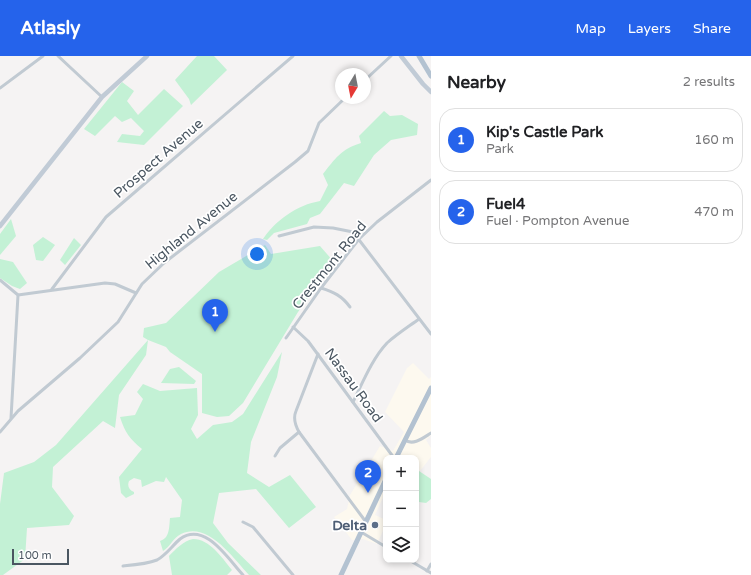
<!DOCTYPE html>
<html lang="en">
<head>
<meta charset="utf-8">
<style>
  :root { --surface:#fff; --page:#f6f6f6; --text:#202124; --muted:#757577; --line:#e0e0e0; --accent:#2563eb }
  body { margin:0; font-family:"Varela Round",sans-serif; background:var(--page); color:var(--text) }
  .controls { position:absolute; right:12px; bottom:12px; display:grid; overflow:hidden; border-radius:8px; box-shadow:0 2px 6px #0003 }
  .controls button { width:36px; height:36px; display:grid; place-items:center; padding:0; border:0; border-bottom:1px solid var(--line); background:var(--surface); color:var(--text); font:20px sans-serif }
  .compass { position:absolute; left:335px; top:12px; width:36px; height:36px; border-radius:50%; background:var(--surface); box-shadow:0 2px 6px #0003; rotate:190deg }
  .scale { position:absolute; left:12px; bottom:10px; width:57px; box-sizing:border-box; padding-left:4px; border:2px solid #4a5661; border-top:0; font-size:11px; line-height:14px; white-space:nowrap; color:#4a5661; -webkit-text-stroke:3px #fff; paint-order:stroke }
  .you { position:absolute; left:257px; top:198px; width:14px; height:14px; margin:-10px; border:3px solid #fff; border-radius:50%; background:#1a73e8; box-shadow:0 0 0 6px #1a73e833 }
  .badge { display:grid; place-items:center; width:26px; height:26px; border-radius:50%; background:var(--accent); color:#fff; font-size:13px; font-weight:700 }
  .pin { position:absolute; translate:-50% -33px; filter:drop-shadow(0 1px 2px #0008) }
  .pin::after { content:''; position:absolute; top:21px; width:14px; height:12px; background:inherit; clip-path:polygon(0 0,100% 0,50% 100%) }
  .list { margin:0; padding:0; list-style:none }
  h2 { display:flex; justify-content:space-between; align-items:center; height:52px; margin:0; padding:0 16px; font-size:17px }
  h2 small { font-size:13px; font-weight:400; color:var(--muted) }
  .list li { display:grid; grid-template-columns:26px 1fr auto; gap:12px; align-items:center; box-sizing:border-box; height:64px; margin:0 8px 8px; padding:0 8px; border:1px solid var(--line); border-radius:16px }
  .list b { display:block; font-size:15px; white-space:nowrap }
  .list p { margin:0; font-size:13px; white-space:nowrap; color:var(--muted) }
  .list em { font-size:13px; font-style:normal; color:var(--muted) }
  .icon { flex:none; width:22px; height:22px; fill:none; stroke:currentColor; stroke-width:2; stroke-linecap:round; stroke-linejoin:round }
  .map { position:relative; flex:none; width:431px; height:519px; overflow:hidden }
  header { display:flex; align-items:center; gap:24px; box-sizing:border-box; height:56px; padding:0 20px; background:var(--accent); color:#fff }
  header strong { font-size:19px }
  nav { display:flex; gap:22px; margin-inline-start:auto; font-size:14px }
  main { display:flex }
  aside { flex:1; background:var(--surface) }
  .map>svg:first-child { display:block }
  .commercial { fill:#fdf9ef }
  .green { fill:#c3f1d5 }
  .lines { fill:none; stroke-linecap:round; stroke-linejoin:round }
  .street { stroke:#c1cad2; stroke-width:3 }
  .secondary { stroke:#c1cbd6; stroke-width:4.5 }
  .primary { stroke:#b3c2d1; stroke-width:5 }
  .service-dot { fill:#5c6f8a; stroke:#fff; stroke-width:1.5 }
  .labels { text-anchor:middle; stroke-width:3.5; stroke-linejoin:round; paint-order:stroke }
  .street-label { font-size:14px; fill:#4a5661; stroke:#fff }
  .service-label { font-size:14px; font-weight:bold; fill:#4e5e75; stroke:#fff; text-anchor:end }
</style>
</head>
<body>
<header>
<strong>Atlasly</strong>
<nav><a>Map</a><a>Layers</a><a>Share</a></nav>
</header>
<main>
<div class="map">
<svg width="431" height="519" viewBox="0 0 431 519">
  <rect width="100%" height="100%" fill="#f5f3f3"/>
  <polygon class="commercial" points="413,307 429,323 431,321 431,379 426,384 431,392 431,401 420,415 416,413 416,402 386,402 386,435 375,459 386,464 386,468 377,488 363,483 352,484 334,461 347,453 350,439 380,390 393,395 404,376 385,356 407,312"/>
  <g class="green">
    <polygon points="197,0 214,0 227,14 191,49 189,43 175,24"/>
    <polygon points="122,26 134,35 127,45 138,59 164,33 183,50 144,89 117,86 122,78 140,80 144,75 131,62 122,66 115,60 95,80 84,73"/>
    <path d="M384,55L390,60L402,59L418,68L417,79L391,84L374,99L354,130L344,127L320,158L310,162L307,168L274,177L267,184L263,183C276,164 297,149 320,145L328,129L323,118C335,103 341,93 361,87L359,80Z"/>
    <polygon points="11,163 16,180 0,199 0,178"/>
    <polygon points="43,181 55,189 43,205 36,204 33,189"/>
    <polygon points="74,182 81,189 65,209 60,204"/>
    <polygon points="265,189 271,198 320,190 334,206 298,256 243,347 229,360 217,361 202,357 202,318 170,296 166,291 148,284 146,299 119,339 115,372 103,365 53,411 52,431 74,460 69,469 27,472 25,503 3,519 0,519 0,448 4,417 34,406 56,389 148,284 143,281 144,272 166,267 219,216"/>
    <polygon points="0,203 13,206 27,227 20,233 12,230 0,222"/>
    <path d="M282,296L277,321L251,386L247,417L269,431L290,419L316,451L289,472L256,433L219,437L213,467L228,487L261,519H249C233,502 208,465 181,478C173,482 170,491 163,495L160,485C170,482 169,471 170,462L180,461L182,444L166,421L164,426L156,425L142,431L141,424L134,422L129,425C127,430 129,434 134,436V438L126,442L121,437L119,421L142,393C130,383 125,377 120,361L135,359L143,343L137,336L143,328L160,335L197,332L198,359L191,373L197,383L213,369L232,366L243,358Z"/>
    <polygon points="179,311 196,325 194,328 161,327 170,313"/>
    <polygon points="416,413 431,423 431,443 426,447 419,446 416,453"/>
    <path d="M193,483C210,483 222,502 232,514L227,519H172L169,500C176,493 183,485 193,483Z"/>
  </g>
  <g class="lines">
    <g class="street">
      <polyline points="58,0 102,41"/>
      <polyline points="365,24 391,0"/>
      <polyline points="0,32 43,0"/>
      <polyline points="279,180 314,171 333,172 353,176 431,278"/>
      <polyline points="0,224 18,239 11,362"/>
      <path d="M321,232C334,236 342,240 350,251"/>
      <polyline points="52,233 106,161 293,0"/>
      <polyline points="18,239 105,227 115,228 136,237"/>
      <polyline points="293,271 308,285 394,402"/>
      <polyline points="286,282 321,232 359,183 377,166 431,124"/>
      <path d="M318,298L296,355C293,362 295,369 299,376L366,466"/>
      <path d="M353,346C363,326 372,303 387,287C397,278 408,271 419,263"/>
      <polyline points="0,376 18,355 80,302 118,266 142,228 164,207 295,106 308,95 319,67 345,42"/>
      <path d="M405,384C413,390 423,382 431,377"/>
      <polyline points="275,400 280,392 299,376"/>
      <polyline points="243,466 253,471 293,519"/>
      <polyline points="361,476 386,491"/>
      <polyline points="409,504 431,517"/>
      <path d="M123,510C134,509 147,508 157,504C166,499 172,490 180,483C205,465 228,503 243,519"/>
      <polyline points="427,515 431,508"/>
    </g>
    <g class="secondary">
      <polyline points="401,0 423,28 431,36"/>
      <polyline points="0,170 102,41 147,0"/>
    </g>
    <g class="primary">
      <polyline points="419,0 431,20"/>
      <polyline points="396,402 431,332"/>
      <polyline points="341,519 386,423"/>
    </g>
  </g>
  <circle class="service-dot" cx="375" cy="469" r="4"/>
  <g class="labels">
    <g class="street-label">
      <text transform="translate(158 102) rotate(-41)" y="5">Prospect Avenue</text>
      <text transform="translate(191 174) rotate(-39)" y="5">Highland Avenue</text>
      <text transform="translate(329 209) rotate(-51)" y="5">Crestmont Road</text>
      <text transform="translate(354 329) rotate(54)" y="5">Nassau Road</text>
    </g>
    <g class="service-label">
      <text x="367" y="474">Delta</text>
    </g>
  </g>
</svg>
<div class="controls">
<button>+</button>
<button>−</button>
<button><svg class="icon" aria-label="layers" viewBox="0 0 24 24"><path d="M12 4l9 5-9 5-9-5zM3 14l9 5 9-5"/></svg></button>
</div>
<svg class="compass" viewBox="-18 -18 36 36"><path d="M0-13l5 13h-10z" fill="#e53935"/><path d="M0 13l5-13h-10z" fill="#757577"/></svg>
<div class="scale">100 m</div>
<div class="you"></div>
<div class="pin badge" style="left:215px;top:276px">1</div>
<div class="pin badge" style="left:368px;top:437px">2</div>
</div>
<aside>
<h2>Nearby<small>2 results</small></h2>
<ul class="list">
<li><span class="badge">1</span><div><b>Kip's Castle Park</b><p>Park</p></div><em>160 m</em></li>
<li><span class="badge">2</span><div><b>Fuel4</b><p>Fuel · Pompton Avenue</p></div><em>470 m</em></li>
</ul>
</aside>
</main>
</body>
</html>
